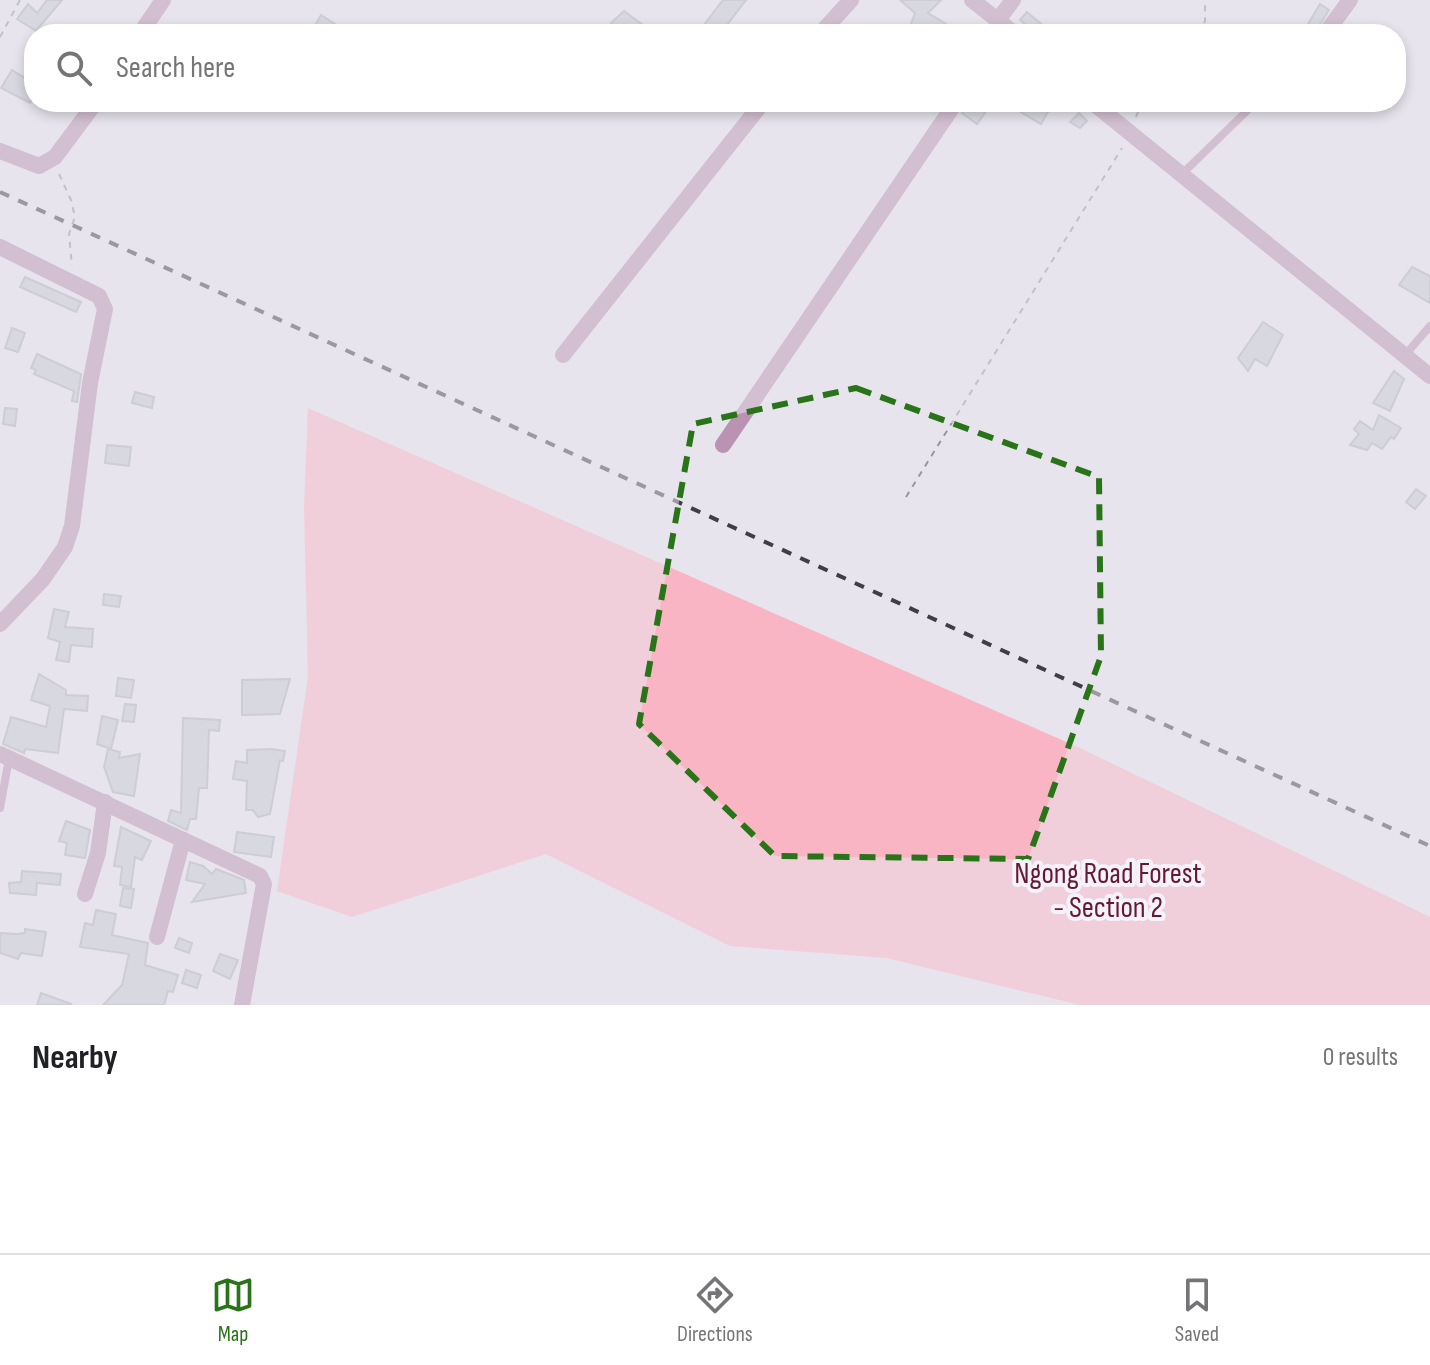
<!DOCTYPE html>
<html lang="en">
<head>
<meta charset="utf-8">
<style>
  :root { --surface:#fff; --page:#f6f6f6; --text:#202124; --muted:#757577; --line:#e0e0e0; --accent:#297418 }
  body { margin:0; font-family:"Sofia Sans Condensed",sans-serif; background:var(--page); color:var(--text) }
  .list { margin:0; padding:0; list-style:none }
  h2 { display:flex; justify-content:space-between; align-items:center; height:104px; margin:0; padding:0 32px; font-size:34px }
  h2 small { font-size:26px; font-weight:400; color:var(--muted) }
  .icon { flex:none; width:44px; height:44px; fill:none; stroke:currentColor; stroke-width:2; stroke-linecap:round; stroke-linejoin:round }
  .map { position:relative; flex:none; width:1430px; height:1005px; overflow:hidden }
  .search { position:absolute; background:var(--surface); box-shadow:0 4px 12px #0003; left:24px; right:24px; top:24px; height:88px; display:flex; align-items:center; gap:20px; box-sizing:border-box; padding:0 28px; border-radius:32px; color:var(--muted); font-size:30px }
  .sheet { height:248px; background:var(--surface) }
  nav { display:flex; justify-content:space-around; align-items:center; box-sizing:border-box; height:112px; border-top:2px solid var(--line); background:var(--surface); font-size:22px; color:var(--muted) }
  nav a { display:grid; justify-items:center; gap:4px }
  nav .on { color:var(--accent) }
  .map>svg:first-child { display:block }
  .green { fill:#fab5c4 }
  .building { fill:#c6c9d1; stroke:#aeb1b9; stroke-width:2 }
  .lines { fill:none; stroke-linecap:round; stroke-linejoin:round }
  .path { stroke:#99969d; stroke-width:2; stroke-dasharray:6 6; stroke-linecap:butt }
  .service { stroke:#ba92b2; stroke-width:8 }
  .minor { stroke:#ba92b2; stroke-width:16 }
  .rail { stroke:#3f3e42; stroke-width:4; stroke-dasharray:10 10; stroke-linecap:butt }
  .marked { fill:none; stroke:#297418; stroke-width:6; stroke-dasharray:16 10; stroke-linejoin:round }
  .labels { text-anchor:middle; stroke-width:8; stroke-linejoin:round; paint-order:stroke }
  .park-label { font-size:30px; fill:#671832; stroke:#f4f2fa }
</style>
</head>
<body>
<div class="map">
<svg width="1430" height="1005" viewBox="0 0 1430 1005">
  <rect width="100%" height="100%" fill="#e7e4ed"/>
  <polygon class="green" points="308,408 1080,748 1430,917 1430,1005 1080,1005 886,958 730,946 546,854 352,917 277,891 308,676 304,507"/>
  <g class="building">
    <polygon points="47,0 62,0 36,31 17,19 28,4 37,13"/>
    <polygon points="723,0 746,0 720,34 697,34"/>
    <polygon points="900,0 941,0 928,13 948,25 942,34 930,34 917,25 907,34 915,13"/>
    <polygon points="1320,4 1329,10 1314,34 1302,34"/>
    <polygon points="624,11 655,34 625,34 611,23"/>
    <polygon points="1027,12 1053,34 1036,34 1020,20"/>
    <polygon points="321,15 335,24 329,34 310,34"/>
    <polygon points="34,58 34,96 30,103 1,88 12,70 25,78"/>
    <polygon points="969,102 985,113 977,124 962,113"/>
    <polygon points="1004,102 1036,102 1049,110 1041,124"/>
    <polygon points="1079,113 1087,121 1080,128 1070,122"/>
    <polygon points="1412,267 1430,276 1430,303 1399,285"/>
    <polygon points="25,277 81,302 76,312 20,287"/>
    <polygon points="1263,322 1283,335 1267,366 1255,359 1248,371 1238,358"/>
    <polygon points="12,328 25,333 18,352 5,348"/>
    <polygon points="37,354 81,374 77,402 72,401 74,391 34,374 36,370 31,368"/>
    <polygon points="1394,371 1404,379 1390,411 1373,403"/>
    <polygon points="135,392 154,397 152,408 132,403"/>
    <polygon points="5,408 17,409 15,426 3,424"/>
    <polygon points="1379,415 1401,428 1394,439 1391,437 1382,449 1372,443 1367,450 1350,445 1359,434 1354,429 1360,421 1373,430"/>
    <polygon points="107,445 131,447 129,466 105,463"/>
    <polygon points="1416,489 1426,496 1415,509 1406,502"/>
    <polygon points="104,594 121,596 119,607 103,605"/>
    <polygon points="54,609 69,612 65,627 93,629 92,647 71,645 69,662 56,660 60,642 48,638"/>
    <polygon points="39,674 66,690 66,695 88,696 87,711 64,709 58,753 25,749 24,753 3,744 11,717 46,727 50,706 31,700"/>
    <polygon points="118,678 134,680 131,698 116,696"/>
    <polygon points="290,679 280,714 242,715 242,680"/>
    <polygon points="125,704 136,705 134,722 122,721"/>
    <polygon points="102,716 118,720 111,749 97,744"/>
    <polygon points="183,718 220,720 219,731 209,730 207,788 199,788 196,819 190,819 187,830 168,821 171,810 181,813"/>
    <polygon points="108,749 120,752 119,758 140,754 134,796 113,792 104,767"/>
    <polygon points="271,749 285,751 283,761 280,760 270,814 258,817 253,810 246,810 247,781 233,779 236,761 247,763 247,750"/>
    <polygon points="66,821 90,830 85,858 65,855 67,843 59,841"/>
    <polygon points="121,827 151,841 142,860 135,857 131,887 120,885 122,867 114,866"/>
    <polygon points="237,832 274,837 271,857 234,852"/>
    <polygon points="190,862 203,866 212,874 216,869 244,880 246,893 192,902 205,884 186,880"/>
    <polygon points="22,871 61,874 60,885 37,883 36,895 10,893 9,883 21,882"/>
    <polygon points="123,888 134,889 131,908 120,906"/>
    <polygon points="96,910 116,914 112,935 148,943 145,965 178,975 173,992 168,991 164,1005 103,1005 122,985 129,954 80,947 85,923 93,925"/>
    <polygon points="25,929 46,932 42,956 21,953 18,959 0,953 0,933 16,934 25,933"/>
    <polygon points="179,938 192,943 189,953 175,948"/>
    <polygon points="220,954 238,960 230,979 213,971"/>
    <polygon points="186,970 201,975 197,988 182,983"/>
    <polygon points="41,993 71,1004 70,1005 37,1005"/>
  </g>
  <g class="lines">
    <g class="path">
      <polyline points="1199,34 1205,21 1205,5"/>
      <polyline points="0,37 20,0"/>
      <polyline points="1136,117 1142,102"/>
      <polyline points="59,174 71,200 75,217 69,234 72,266"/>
      <polyline points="906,497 1122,148"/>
    </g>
    <g class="service">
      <polyline points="1181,175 1256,102"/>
      <polyline points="1405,355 1430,326"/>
      <polyline points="0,808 9,759"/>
    </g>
    <g class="minor">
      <polyline points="972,0 1015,34"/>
      <polyline points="998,20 1013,0"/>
      <polyline points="140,34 163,0"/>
      <polyline points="820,34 851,0"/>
      <polyline points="1325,34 1350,0"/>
      <polyline points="1092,102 1430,376"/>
      <polyline points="0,151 39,166 55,157 96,102"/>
      <polyline points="0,247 99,296 105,309 90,383 72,526 65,547 43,579 0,624"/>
      <polyline points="563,355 763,102"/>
      <polyline points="723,445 956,102"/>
      <polyline points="0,754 260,876 264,884 242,1005"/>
      <polyline points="85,894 98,853 105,802"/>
      <polyline points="157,937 183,840"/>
    </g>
    <polyline class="rail" points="0,192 1430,846"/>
  </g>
  <path d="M0 0H1430V1005H0ZM856,388L1099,477L1101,656L1028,859L775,856L639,724L693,424Z" fill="#e7e4ed" fill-opacity=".55" fill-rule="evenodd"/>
  <path class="marked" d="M856,388L1099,477L1101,656L1028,859L775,856L639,724L693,424Z"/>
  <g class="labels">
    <g class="park-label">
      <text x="1108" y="883">Ngong Road Forest<tspan x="1108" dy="34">- Section 2</tspan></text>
    </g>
  </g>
</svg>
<div class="search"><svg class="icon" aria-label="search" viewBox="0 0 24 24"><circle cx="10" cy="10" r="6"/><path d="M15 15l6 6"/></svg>Search here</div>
</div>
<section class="sheet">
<h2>Nearby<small>0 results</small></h2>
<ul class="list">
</ul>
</section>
<nav>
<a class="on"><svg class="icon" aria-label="map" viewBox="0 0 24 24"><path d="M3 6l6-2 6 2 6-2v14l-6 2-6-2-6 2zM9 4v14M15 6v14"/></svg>Map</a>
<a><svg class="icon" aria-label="directions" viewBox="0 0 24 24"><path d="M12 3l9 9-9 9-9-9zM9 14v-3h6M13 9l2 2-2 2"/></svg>Directions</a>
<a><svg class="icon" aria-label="saved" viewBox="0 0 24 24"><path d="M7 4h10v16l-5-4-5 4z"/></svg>Saved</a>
</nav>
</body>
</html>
